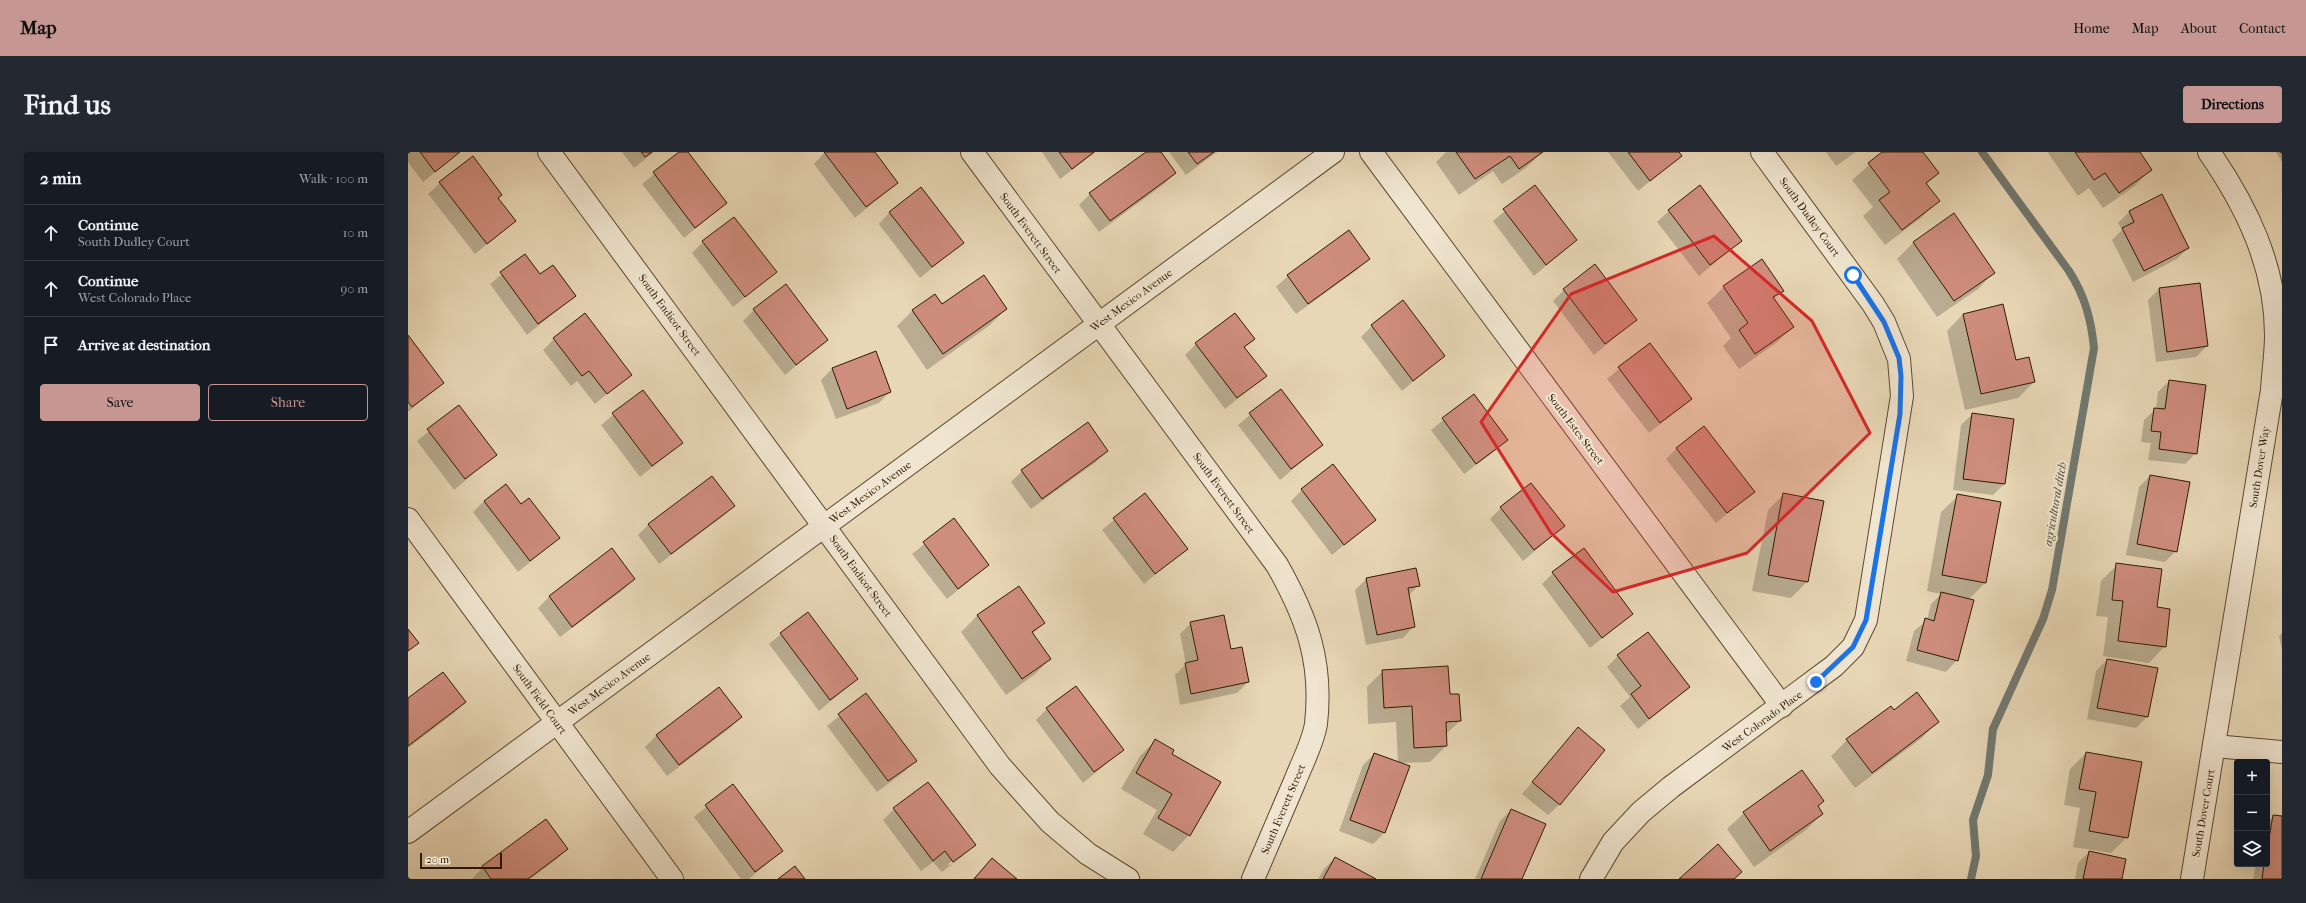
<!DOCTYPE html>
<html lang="en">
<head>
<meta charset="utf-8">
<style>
  :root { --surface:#171b24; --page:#242831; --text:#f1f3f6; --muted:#9ea1a6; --line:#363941; --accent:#c59692 }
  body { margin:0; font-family:"IM FELL French Canon",serif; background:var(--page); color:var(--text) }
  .controls { position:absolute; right:12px; bottom:12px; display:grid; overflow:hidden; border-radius:4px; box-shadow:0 4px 16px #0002 }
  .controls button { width:36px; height:36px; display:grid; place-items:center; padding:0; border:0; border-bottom:1px solid var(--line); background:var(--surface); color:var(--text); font:20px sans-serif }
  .scale { position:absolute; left:12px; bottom:10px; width:82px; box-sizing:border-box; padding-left:4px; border:2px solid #2f1a00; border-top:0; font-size:11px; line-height:14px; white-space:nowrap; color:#2f1a00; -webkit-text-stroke:3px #f0e5d0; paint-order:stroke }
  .stop { position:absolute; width:12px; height:12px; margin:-9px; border:3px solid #1a73e8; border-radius:50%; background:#fff }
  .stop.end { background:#1a73e8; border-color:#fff; box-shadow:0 1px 4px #0008 }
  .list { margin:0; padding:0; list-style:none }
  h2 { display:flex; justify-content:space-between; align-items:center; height:52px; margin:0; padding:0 16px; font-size:17px }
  h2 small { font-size:13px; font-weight:400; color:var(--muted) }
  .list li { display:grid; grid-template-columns:26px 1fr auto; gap:12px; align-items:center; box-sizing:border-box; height:56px; padding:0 16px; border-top:1px solid var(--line) }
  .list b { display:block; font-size:15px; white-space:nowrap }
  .list p { margin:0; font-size:13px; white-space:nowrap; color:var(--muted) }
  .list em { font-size:13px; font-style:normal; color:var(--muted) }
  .actions { display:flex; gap:8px; padding:12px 16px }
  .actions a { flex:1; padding:9px 0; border:1px solid var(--accent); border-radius:4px; text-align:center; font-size:14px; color:var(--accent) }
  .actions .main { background:var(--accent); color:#111 }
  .icon { flex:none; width:22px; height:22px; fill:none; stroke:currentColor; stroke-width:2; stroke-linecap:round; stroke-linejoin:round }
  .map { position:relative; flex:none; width:1874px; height:727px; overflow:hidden; border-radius:4px }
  header { display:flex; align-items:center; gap:24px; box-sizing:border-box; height:56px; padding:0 20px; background:var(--accent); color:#111 }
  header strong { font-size:19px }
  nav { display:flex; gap:22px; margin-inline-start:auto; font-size:14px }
  .intro { display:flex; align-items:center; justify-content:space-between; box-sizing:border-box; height:96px; padding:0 24px }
  h1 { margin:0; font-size:28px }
  .button { padding:10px 18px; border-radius:4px; background:var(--accent); color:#111; font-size:14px; font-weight:700 }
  main { display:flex; gap:24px; padding:0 24px }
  aside { flex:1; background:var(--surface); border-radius:4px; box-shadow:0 4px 16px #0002 }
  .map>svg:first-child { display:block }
  .shadow { fill:#0003; fill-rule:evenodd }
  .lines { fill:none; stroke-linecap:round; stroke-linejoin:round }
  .stream { stroke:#717870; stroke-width:8 }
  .building { fill:#cf8d7e; stroke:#2f1a00 }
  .minor-casing { stroke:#5d492e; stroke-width:24 }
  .minor { stroke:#f0e5d0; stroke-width:22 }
  .route { stroke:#1a73e8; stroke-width:5 }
  .marked { fill:#d62828; fill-opacity:0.2; stroke:#d62828; stroke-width:3; stroke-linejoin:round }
  .labels { text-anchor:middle; stroke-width:4; stroke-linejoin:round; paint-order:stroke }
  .street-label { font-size:11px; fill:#2f1a00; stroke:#f0e5d0 }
  .water-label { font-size:12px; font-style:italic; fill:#504938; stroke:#f0e5d0 }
</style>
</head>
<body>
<header>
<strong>Map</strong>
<nav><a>Home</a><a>Map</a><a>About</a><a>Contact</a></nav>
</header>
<div class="intro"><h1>Find us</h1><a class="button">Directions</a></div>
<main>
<aside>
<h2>2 min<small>Walk · 100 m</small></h2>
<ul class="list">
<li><svg class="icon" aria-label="ahead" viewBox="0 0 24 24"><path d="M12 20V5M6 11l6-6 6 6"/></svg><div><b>Continue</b><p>South Dudley Court</p></div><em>10 m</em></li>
<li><svg class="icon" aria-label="ahead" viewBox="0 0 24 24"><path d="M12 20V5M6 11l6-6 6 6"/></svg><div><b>Continue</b><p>West Colorado Place</p></div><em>90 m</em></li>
<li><svg class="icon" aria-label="arrive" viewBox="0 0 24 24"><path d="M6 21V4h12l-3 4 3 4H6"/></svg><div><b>Arrive at destination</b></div></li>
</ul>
<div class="actions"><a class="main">Save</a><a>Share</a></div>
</aside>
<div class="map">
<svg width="1874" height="727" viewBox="0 0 1874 727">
  <rect width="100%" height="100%" fill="#e8d7b6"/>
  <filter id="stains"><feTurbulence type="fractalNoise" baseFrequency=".005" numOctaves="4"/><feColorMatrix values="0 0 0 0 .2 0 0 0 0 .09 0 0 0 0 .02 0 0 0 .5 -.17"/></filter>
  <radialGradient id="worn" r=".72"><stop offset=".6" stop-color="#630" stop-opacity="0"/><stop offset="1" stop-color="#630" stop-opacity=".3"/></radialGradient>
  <g class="shadow">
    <polygon points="0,0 52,0 15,30 0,10"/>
    <polygon points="214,0 246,0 226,16"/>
    <polygon points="273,0 279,0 318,51 276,86 234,32"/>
    <polygon points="417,0 465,0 489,31 447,66 406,12"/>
    <polygon points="634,0 688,0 652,27"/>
    <polygon points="739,0 752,0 767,21 756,32 691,80 671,53 682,42"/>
    <polygon points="761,0 809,0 778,23"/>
    <polygon points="1038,0 1134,0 1118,16 1094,32 1085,19 1051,43 1028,10"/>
    <polygon points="1200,0 1270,0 1273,4 1230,39"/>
    <polygon points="1418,0 1448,0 1428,14"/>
    <polygon points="1476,0 1514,0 1530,21 1518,33 1530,49 1514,65 1477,93 1455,64 1465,55 1444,28"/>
    <polygon points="1641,0 1731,0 1743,17 1727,34 1695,56 1681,36 1670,44 1640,1"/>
    <polygon points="1868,0 1874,0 1874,10"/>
    <polygon points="32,31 89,47 107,69 67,102 20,42"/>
    <polygon points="1127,34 1168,88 1126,124 1085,69"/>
    <polygon points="1754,44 1780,96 1769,107 1725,130 1704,88 1714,78 1710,71 1721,60"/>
    <polygon points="1261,59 1333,89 1291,124 1249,70"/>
    <polygon points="482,60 554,91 512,126 471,72"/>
    <polygon points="1546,63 1586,120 1570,137 1529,165 1489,107 1505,91"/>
    <polygon points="295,90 368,120 325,155 284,101"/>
    <polygon points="117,103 132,124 167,144 119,183 82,132"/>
    <polygon points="960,106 949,118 888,162 868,135 880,124"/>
    <polygon points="1354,109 1374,138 1366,147 1385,175 1368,191 1331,217 1315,194 1323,186 1299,151 1316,135"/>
    <polygon points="1751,137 1799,194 1788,205 1748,210 1740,148"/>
    <polygon points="1156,138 1228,168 1186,203 1145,149"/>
    <polygon points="534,153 598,157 582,173 519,218 489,174 505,158"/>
    <polygon points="346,158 419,188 377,223 335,169"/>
    <polygon points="1555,162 1607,209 1626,230 1610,246 1557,258 1539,179"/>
    <polygon points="964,174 1036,204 994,239 953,185"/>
    <polygon points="0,185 35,230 0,260"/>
    <polygon points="146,187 222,222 187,252 169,229 163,234 135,198"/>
    <polygon points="845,187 836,196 857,224 817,257 777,203 788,192"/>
    <polygon points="1241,192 1283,247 1241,281 1199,227"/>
    <polygon points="468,200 482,240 471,251 428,267 413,228 424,217"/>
    <polygon points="1761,229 1788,301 1777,312 1740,308 1743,291 1733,290 1736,268 1748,257 1750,240"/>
    <polygon points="872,238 914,293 872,328 830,273"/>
    <polygon points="235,239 274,291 232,325 193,273"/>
    <polygon points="1066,243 1099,287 1087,299 1056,322 1023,278"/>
    <polygon points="51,255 87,303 46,338 9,289"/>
    <polygon points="1565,262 1596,332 1585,343 1545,338 1553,273"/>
    <polygon points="1269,296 1346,339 1308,371 1258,307"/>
    <polygon points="699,299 688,310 623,357 603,330 614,319"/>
    <polygon points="1742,324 1768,399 1757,410 1718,403 1731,335"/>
    <polygon points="894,338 966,368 924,403 883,349"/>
    <polygon points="1376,342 1415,349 1399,430 1383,446 1344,439 1360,358"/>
    <polygon points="736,343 778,397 736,432 694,378"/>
    <polygon points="1550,344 1577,431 1560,448 1549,508 1538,520 1498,509 1506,479 1519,468 1523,452 1533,442 1519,439 1533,360"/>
    <polygon points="76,349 113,353 151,386 110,420 65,360"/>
    <polygon points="325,354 314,365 251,412 230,383 241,372"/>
    <polygon points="1093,356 1156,374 1115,409 1082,367"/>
    <polygon points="546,368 580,413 539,447 504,402"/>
    <polygon points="204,398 226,427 215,438 152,485 130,456 141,445"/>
    <polygon points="1709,413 1757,494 1741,511 1695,504 1700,465 1688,464 1693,429"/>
    <polygon points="1145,421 1224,462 1182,496 1134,432"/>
    <polygon points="958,427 1011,433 1000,444 1006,474 995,486 958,493 947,438"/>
    <polygon points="399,461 449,527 411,559 361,492"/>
    <polygon points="570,463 636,471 624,482 642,507 626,523 598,543 553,480"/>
    <polygon points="783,471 840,530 829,541 772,553 767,523 778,512 772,482"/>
    <polygon points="1874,481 1874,498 1871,484"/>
    <polygon points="1210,504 1281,535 1230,577 1212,554 1222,545 1199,515"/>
    <polygon points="1699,508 1748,517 1739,565 1728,576 1679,567 1688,519"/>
    <polygon points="975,519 1041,543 1052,569 1037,583 1038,594 1022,610 992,611 976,681 965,692 931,679 955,613 966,602 990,611 988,570 960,572 959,535"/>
    <polygon points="311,536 333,565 322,576 259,624 237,595 248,584"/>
    <polygon points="458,542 507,609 496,620 469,640 419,574"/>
    <polygon points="0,548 57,550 46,561 0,596"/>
    <polygon points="1482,555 1486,559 1530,569 1514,586 1447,636 1423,604 1439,588"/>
    <polygon points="639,557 715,598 675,631 628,568"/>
    <polygon points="1170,577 1152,652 1140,663 1114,642"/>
    <polygon points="748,588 781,683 765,700 735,682 749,658 713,637 732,604"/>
    <polygon points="1678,601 1719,685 1703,701 1665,695 1672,656 1656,653 1662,617"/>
    <polygon points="1394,620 1415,649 1409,655 1414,662 1398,678 1346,715 1319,677 1336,661"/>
    <polygon points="325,633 374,699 341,727 333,727 286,665"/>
    <path d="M486,657L567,693L534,720L525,710L513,719L475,668ZM556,701V703L542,714L540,712Z"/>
    <polygon points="1103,658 1113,727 1067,727 1092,669"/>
    <polygon points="1866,664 1874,666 1874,727 1845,727 1848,712 1859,712 1859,671"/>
    <polygon points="138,668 159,697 148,708 122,727 64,727 75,715"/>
    <polygon points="1681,700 1713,727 1667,727 1670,711"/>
    <polygon points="927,706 966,727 910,727 916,717"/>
    <polygon points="584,707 608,727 565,727"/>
  </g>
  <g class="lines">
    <path class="stream" d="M1563,727L1568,704L1565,668L1580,623L1585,577L1635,467L1644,438L1686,196C1683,167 1677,144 1661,119L1574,0"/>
  </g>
  <g class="building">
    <polygon points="12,0 52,0 27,20"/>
    <polygon points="233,0 244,0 237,5"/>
    <polygon points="271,0 280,0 319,51 287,76 245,20"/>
    <polygon points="416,0 467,0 490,31 458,55"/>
    <polygon points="651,0 686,0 664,17"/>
    <polygon points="738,0 753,0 768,21 702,69 681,41"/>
    <polygon points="780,0 806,0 789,12"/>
    <polygon points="1048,0 1135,0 1111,17 1102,4 1067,27"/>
    <polygon points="1220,0 1271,0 1274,4 1242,29"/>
    <polygon points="1474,0 1515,0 1531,21 1518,31 1532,49 1494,78 1471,48 1482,40 1460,11"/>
    <polygon points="1667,0 1732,0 1744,18 1711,41 1697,21 1686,28"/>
    <polygon points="65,4 94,43 90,46 108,69 79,92 31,30"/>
    <polygon points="1127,33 1169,88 1138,113 1095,57"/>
    <polygon points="1292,33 1334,89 1302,113 1260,58"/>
    <polygon points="513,35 556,91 524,115 481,60"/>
    <polygon points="1754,42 1781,96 1736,119 1714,76 1726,70 1721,59"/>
    <polygon points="1546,61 1587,121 1546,149 1505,90"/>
    <polygon points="326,65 369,120 337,145 294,89"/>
    <polygon points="941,78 962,107 900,152 879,123"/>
    <polygon points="117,102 132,122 145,113 168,144 130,172 92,120"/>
    <polygon points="1354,107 1376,139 1365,145 1386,175 1347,202 1331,178 1340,171 1315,134"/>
    <polygon points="1187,112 1229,168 1197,192 1155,137"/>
    <polygon points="576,123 599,157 535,202 504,158 527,142 534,152"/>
    <polygon points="1792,131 1800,194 1759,200 1751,136"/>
    <polygon points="378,132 420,188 388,213 345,157"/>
    <polygon points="995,148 1037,204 1005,229 963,173"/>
    <polygon points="1595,152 1608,208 1621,205 1627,230 1573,242 1555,162"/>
    <polygon points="177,161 224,223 199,242 181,219 174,224 145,186"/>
    <polygon points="827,161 847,187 836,195 859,224 829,246 787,191"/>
    <polygon points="0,183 36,231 4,255 0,250"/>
    <polygon points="1242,191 1284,247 1252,271 1210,215"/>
    <polygon points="468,199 483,240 439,257 424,216"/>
    <polygon points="1761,228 1798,233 1789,302 1751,297 1753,280 1743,279 1746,256 1757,257"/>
    <polygon points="873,237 915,293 883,317 841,261"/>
    <polygon points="235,238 275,291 244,314 204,261"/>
    <polygon points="1066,242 1100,288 1068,312 1034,266"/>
    <polygon points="51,253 89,303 57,327 19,277"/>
    <polygon points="1564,261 1606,267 1597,332 1555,327"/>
    <polygon points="680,270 700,299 634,347 613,318"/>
    <polygon points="1296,274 1347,340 1319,361 1268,296"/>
    <polygon points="925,312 968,368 936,393 893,337"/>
    <polygon points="1742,323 1782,330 1769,400 1729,392"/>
    <polygon points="304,324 327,354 263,402 240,372"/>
    <polygon points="1123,331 1157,374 1126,398 1092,355"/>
    <polygon points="98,332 113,352 121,346 152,386 122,409 76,349"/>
    <polygon points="737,341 780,397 747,422 705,366"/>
    <polygon points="1375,341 1416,349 1400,430 1360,423"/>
    <polygon points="1549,342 1593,350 1578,431 1534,423"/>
    <polygon points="546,366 581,413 550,437 515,390"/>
    <polygon points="204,396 227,427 164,475 141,444"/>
    <polygon points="1176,396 1225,462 1194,486 1144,420"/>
    <polygon points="1708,411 1754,417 1749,455 1762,457 1758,495 1710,489 1715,449 1704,448"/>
    <polygon points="1008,416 1012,434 1000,436 1007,475 969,483 958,426"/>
    <polygon points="611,434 637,471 624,480 643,507 614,527 569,463"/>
    <polygon points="1533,440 1566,448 1550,509 1509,498 1517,466 1526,469"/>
    <polygon points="400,460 450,527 422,548 372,481"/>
    <polygon points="816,463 823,497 834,495 841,530 783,542 777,511 790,508 782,470"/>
    <polygon points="0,477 11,491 0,499"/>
    <polygon points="1240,480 1282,535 1241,567 1223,542 1233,534 1209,503"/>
    <polygon points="1699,507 1750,516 1740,565 1689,556"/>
    <polygon points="1040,514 1042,542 1051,542 1053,569 1038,570 1039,594 1006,596 1004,554 976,556 974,518"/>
    <polygon points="35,520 58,550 0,594 0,546"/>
    <polygon points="668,534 716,598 686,620 638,556"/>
    <polygon points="311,535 334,565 271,613 248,583"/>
    <polygon points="1509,540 1531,570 1464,621 1438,587 1483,554 1486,558"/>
    <polygon points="458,541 509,609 480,629 430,562"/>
    <polygon points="1170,575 1197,598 1152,653 1124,630"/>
    <polygon points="747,587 766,598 764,602 813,630 782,684 750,666 764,642 728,621"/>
    <polygon points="1678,600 1734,610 1720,686 1681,679 1688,640 1671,637"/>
    <polygon points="966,601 1002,614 977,681 942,668"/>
    <polygon points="1394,618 1416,649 1410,654 1415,662 1362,699 1335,660"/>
    <polygon points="520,630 568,693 545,710 537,699 525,709 485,656"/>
    <polygon points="325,632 375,699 347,720 297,653"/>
    <polygon points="1103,657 1138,672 1114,727 1073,727"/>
    <polygon points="1865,663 1874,664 1874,727 1854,727 1856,712 1859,712 1859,698"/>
    <polygon points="138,667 160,697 120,727 83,727 74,714"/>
    <polygon points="1310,692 1334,720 1326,727 1271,727"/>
    <polygon points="1681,699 1718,707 1714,727 1675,727"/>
    <polygon points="927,705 968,727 915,727"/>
    <polygon points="584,706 609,727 566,727"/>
    <polygon points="387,714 397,727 370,727"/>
  </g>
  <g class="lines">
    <defs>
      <g id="minor">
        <polyline points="141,0 592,614 642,670 680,702 720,727"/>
        <path d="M564,0L869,413C899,466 915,510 908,572C905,591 894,611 887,629C873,662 859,694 845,727"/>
        <polyline points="963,0 1374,554"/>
        <polyline points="0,367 264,727"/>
        <polyline points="1806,594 1874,600"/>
        <polyline points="0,680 925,0"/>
        <polyline points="1183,727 1205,690 1233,660 1263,635 1426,514 1445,495 1458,468 1494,244 1491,207 1476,170 1465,152 1354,0"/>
        <path d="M1784,727L1864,238C1865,220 1868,202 1868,183C1868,115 1839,55 1801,0"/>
      </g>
    </defs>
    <use href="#minor" class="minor-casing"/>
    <use href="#minor" class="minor"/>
  </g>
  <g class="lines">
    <polyline class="route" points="1408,530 1445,495 1458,468 1492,262 1493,224 1491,206 1476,170 1445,123"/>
  </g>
  <path class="marked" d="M1306,84L1404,169L1462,281L1339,401L1205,440L1143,381L1073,270L1163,142Z"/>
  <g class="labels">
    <g class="street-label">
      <text transform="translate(1402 65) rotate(54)" y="4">South Dudley Court</text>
      <text transform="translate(623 81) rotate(54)" y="4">South Everett Street</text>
      <text transform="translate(723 148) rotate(-36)" y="4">West Mexico Avenue</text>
      <text transform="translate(262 163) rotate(54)" y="4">South Endicot Street</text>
      <text transform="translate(1168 277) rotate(53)" y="4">South Estes Street</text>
      <text transform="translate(1851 315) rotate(-81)" y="4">South Dover Way</text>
      <text transform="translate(462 340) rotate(-36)" y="4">West Mexico Avenue</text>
      <text transform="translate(816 341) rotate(54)" y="4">South Everett Street</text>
      <text transform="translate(453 424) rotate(54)" y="4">South Endicot Street</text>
      <text transform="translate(201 532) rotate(-36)" y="4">West Mexico Avenue</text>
      <text transform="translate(132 547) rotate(54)" y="4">South Field Court</text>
      <text transform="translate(1354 569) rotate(-36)" y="4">West Colorado Place</text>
      <text transform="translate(875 657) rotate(-67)" y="4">South Everett Street</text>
      <text transform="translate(1795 661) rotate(-80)" y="4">South Dover Court</text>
    </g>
    <g class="water-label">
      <text transform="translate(1647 352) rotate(-80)" y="4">agricultural ditch</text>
    </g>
  </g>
  <rect width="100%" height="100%" filter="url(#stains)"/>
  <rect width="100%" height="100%" fill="url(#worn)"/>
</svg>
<div class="controls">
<button>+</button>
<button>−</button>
<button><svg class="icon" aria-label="layers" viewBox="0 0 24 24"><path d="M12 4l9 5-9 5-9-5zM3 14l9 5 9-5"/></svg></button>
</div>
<div class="scale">20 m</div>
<div class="stop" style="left:1445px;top:123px"></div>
<div class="stop end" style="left:1408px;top:530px"></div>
</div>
</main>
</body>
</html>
